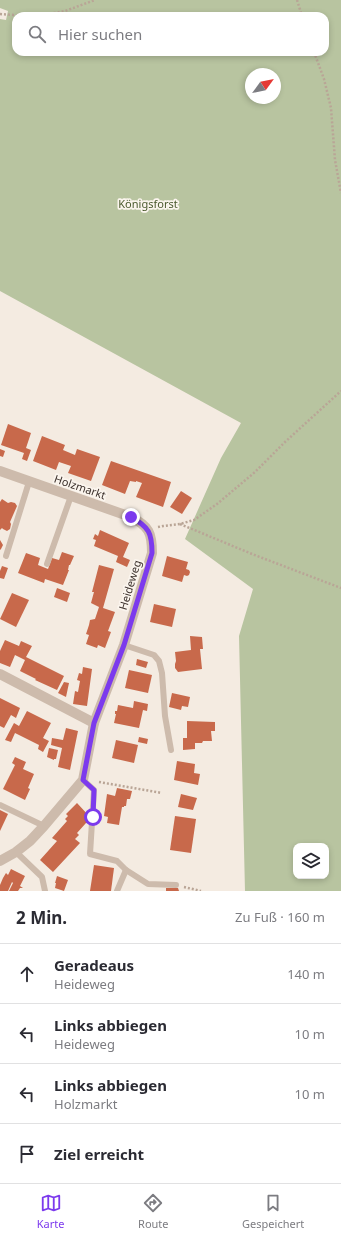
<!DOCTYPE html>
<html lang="de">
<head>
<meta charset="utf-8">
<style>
  :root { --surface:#fff; --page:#f7f7f7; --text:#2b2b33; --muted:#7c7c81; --line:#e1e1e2; --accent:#7c3aed }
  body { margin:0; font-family:"Noto Sans",sans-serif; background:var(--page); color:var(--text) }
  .controls { position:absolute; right:12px; bottom:12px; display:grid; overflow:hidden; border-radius:8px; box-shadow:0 2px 6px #0003 }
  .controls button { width:36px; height:36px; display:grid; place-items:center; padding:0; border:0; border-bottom:1px solid var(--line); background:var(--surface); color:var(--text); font:20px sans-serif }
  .compass { position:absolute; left:245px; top:68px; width:36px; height:36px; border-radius:50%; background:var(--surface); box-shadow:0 2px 6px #0003; rotate:57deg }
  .stop { position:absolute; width:12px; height:12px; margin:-9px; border:3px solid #7c3aed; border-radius:50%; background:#fff }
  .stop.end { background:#7c3aed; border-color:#fff; box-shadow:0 1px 4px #0008 }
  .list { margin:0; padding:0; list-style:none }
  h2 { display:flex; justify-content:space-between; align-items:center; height:52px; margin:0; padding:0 16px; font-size:17px }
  h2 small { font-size:13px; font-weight:400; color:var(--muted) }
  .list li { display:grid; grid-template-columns:26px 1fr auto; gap:12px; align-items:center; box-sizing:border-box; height:60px; padding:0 16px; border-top:1px solid var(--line) }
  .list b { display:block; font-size:15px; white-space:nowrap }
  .list p { margin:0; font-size:13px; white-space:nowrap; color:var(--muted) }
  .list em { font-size:13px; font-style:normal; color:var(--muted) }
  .icon { flex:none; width:22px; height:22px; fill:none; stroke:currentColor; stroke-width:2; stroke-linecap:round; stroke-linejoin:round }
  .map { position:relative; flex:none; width:341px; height:891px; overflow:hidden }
  .search { position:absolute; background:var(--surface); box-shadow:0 2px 6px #0003; left:12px; right:12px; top:12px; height:44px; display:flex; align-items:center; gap:10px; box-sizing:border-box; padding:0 14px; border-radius:12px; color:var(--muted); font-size:15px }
  .sheet { height:292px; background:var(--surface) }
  nav { display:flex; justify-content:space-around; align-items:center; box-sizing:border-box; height:56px; border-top:1px solid var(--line); background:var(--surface); font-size:11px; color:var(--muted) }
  nav a { display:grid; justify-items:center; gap:2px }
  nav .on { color:var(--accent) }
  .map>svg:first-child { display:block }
  .green { fill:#b8c4a0; fill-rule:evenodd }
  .building { fill:#c8694b }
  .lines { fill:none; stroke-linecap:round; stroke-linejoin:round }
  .path { stroke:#b9a596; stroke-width:2.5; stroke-dasharray:2 2; stroke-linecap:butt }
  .lane { stroke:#cdbbac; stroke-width:6 }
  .street { stroke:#cdbbac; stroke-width:10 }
  .route { stroke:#7c3aed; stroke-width:5 }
  .labels { text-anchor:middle; stroke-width:3.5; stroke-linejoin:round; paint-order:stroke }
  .park-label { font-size:11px; fill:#4a5a2e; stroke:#fbf5ee }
  .street-label { font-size:11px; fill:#3b302b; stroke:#fbf5ee }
</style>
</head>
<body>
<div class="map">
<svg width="341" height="891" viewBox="0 0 341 891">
  <rect width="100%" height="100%" fill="#f4ebe1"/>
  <path class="green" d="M0,0H341V891H245L239,636L253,589L185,539L221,458L241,423L0,291V19L6,20L8,11L0,8ZM16,16H325V52H16ZM251,74H275V98H251ZM296,846H326V876H296Z"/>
  <g class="building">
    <polygon points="8,424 31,433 26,448 31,450 27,461 22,459 24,453 1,445"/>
    <polygon points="42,436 65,445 63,450 75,455 77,449 100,457 91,481 68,473 71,466 59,462 56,470 33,461"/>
    <polygon points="0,449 5,451 3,457 0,456"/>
    <polygon points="111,461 171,482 163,507 136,497 142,483 136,481 136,482 130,481 125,494 102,485"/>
    <polygon points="181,491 192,498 182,514 170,507"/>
    <polygon points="2,499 8,503 11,502 15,503 17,506 10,522 11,524 10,529 7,531 3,529 2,528 0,530 0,502"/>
    <polygon points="100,530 129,543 123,557 130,560 127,567 116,562 118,556 94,546 96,540 93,539 95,534 98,536"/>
    <polygon points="0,540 3,545 1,549 0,550"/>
    <polygon points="62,552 74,556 70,565 69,565 68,570 69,570 63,585 45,579 44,583 18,573 26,553 40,558 38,565 48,569 52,558 59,560"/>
    <polygon points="167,556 188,562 186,569 189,570 190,572 189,575 187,576 184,575 182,582 162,576"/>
    <polygon points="99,565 114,569 103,608 115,612 108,631 111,632 105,648 98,645 97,648 86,644 89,635 86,634 89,625 90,620 95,619 99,607 91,603 94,592 92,592"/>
    <polygon points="2,566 8,568 4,579 0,578 0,571"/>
    <polygon points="57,588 70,593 67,602 54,597"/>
    <polygon points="12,593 29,600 16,627 0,619"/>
    <polygon points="154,604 176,609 172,627 150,622"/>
    <polygon points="190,636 202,637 203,649 200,649 202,669 178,672 175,668 175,664 176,661 175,652 191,650"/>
    <polygon points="5,640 19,646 21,641 32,646 26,657 64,676 57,690 35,680 36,679 20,671 25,660 15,655 10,667 0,663 0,651"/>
    <polygon points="137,659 148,662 146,668 136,665"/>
    <polygon points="83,667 92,669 87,706 73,704 75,691 78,692 80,681 77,680 79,673 82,674"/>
    <polygon points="129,670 152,675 148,693 125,688"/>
    <polygon points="64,682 69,683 66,697 58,693"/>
    <polygon points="172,693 190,697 188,707 182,706 181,710 169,707"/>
    <polygon points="0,698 20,708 16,718 11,715 4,728 0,726"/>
    <polygon points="134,701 148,704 147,711 143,710 139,728 114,723 116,714 115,714 115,711 117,711 118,705 133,708"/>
    <polygon points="27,711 51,723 43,738 49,741 43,752 38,749 39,745 15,733 11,742 5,740 14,723 19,726"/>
    <polygon points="187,721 215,722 215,731 211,731 212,741 203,741 202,743 195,743 195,749 183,750 183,738 187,738"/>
    <polygon points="66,728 78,731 70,770 58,767 62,748 51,745 52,738 63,740"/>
    <polygon points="139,737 148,739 147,744 138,742"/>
    <polygon points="116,740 138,745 134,763 112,758"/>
    <polygon points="49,748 58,750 56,759 54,759 54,760 47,757"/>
    <polygon points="15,757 26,762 23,769 34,774 28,788 30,789 25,800 3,789 15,765 12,763"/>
    <polygon points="177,761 195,764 194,773 200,774 198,785 174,780"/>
    <polygon points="117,788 132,791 130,799 127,799 126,806 124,806 124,807 122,807 119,825 107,823 108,817 104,816 107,794 115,796"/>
    <polygon points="181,794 197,798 193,810 178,807"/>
    <polygon points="77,803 90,817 89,821 87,823 86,823 77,833 79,835 75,839 80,843 53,872 40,860 57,841 52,838 67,821 65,819 68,816 66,814"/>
    <polygon points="0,810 8,814 0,831"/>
    <polygon points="175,816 196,819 191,853 170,850"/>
    <polygon points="94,865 114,868 111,891 90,891"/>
    <polygon points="11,869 25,876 20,886 23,888 20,888 18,891 9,891 13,883 12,882 8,891 0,891 0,885 3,878 6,873 8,875"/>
    <polygon points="57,876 68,880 64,891 55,888 56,883 55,883"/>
    <polygon points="166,888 178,888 179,891 166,891"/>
  </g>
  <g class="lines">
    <g class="path">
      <polyline points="297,0 302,16"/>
      <polyline points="0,14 28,16"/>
      <polyline points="38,16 65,11 95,0"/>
      <polyline points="314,52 324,79 331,108 335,160 341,193"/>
      <polyline points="180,524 252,554 341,588"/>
      <polyline points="158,527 163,526 180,524 194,520 217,504 255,472 285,442 341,391"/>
      <polyline points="99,782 162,793"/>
      <polyline points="184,887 201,891"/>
    </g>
    <g class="lane">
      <polyline points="6,556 29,482"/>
      <polyline points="47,564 71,496"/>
      <polyline points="124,645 154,655 159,661 162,673 165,716 171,750"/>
      <polyline points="83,780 94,790 90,854 117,861 126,870 148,884 176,885"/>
      <polyline points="0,805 44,826"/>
      <polyline points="16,852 42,877 45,891"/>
      <polyline points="117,891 126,870"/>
    </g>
    <g class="street">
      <path d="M0,471L131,517C149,526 152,533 152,553L124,645L94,723L83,780L44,826L30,841L16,852L0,861"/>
      <polyline points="0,674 94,723"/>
    </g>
  </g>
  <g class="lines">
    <path class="route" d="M93,817L94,790L83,780L94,723L124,645L152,553C152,533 149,527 131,517"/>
  </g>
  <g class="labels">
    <g class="park-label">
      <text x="148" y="208">Königsforst</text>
    </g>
    <g class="street-label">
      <text transform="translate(80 487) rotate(19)" y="4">Holzmarkt</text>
      <text transform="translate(130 585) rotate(-73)" y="4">Heideweg</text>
    </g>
  </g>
</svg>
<div class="controls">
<button><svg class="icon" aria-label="layers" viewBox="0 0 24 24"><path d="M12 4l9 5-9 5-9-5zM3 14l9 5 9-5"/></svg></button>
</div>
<svg class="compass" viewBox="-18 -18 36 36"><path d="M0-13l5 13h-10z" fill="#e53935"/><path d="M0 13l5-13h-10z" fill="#7c7c81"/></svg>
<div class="stop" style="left:93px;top:817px"></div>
<div class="stop end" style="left:131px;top:517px"></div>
<div class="search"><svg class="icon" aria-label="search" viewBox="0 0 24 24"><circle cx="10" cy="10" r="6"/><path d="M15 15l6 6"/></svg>Hier suchen</div>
</div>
<section class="sheet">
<h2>2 Min.<small>Zu Fuß · 160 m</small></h2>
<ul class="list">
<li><svg class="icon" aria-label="ahead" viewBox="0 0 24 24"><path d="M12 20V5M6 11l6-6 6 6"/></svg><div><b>Geradeaus</b><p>Heideweg</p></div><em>140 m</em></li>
<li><svg class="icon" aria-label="left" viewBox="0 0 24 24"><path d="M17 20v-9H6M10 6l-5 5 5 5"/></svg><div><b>Links abbiegen</b><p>Heideweg</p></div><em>10 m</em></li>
<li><svg class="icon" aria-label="left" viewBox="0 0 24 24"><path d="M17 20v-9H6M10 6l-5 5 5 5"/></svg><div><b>Links abbiegen</b><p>Holzmarkt</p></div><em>10 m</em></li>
<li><svg class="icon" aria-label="arrive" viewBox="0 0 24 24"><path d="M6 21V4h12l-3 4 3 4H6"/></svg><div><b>Ziel erreicht</b></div></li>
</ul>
</section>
<nav>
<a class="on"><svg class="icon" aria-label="map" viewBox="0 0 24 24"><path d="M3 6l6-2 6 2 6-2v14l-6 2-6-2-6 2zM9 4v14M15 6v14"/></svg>Karte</a>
<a><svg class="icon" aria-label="directions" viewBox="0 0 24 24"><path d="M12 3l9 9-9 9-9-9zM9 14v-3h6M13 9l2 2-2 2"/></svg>Route</a>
<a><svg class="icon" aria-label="saved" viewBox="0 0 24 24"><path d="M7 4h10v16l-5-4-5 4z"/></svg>Gespeichert</a>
</nav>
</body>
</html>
